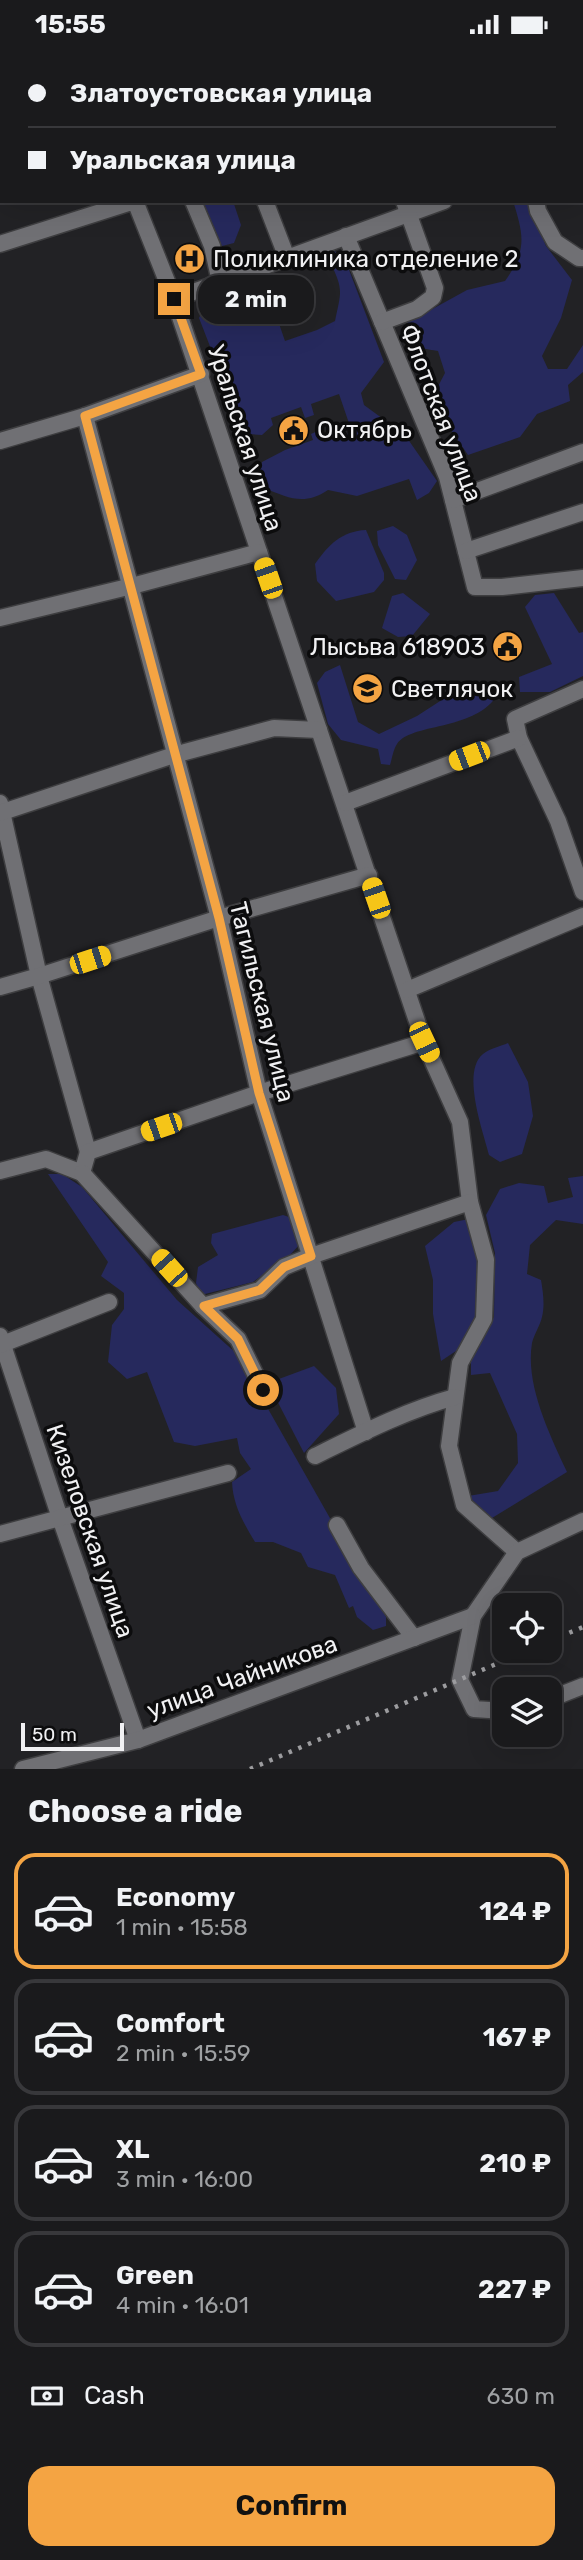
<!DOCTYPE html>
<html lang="en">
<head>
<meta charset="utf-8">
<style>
  body { margin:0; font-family:Rubik,sans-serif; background:#232325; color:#f1f3f6; height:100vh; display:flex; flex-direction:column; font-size:26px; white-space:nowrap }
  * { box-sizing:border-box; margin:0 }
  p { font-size:23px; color:#9fa1a3 }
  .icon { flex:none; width:38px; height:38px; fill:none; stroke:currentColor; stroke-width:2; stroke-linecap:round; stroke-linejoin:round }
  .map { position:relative; height:1720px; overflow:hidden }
  .sheet { display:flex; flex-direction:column; background:#1a1a1c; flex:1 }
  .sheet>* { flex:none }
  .hud { position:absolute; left:0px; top:0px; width:584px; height:154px; box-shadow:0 7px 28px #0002,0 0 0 2px #38383b; display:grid; align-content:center; height:154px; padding:0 28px; background:#1a1a1c }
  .fabs { position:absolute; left:492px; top:1544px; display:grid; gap:14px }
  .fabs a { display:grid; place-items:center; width:70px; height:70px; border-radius:14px; background:#1a1a1c; box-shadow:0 7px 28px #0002,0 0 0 2px #38383b; font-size:35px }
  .scale { position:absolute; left:21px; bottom:18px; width:103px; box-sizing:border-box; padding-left:7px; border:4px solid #f1f1f3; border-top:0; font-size:19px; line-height:24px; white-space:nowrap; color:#f1f1f3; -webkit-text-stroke:5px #0c0c0d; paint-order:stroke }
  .end { position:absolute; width:32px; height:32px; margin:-16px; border:9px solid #f4a443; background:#111; box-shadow:0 0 0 4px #111 }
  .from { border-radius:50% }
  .bubble { position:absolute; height:49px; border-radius:21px; background:#1a1a1c; box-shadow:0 7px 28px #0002,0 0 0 2px #38383b; font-size:23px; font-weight:700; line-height:49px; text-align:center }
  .car { position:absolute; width:21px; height:42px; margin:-21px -10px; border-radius:9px; box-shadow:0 0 5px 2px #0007; background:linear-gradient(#f5c518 24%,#345 0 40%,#f5c518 0 76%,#345 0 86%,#f5c518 0) }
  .hud b { display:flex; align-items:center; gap:24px; height:66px; font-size:26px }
  .hud b+b { border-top:2px solid #38383b }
  .hud i { width:18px; height:18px; background:#f1f3f6 }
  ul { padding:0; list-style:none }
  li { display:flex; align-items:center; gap:21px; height:116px; margin:0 14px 10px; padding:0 14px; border:4px solid #38383b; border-radius:21px }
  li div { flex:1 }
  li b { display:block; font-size:26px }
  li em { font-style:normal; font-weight:700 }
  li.current { border-color:#f4a443 }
  li>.icon { width:63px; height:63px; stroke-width:1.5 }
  h2 { padding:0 28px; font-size:32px; line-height:84px }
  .pay { display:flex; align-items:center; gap:18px; height:77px; padding:0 28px; font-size:26px }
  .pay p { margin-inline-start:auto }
  .cta { display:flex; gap:14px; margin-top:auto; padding:14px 28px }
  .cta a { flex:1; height:80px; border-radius:21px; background:#f4a443; color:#111; font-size:28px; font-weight:700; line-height:80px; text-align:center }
  .status { display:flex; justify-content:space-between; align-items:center; height:49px; padding:0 35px; background:#1a1a1c; direction:ltr }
  .status svg { height:19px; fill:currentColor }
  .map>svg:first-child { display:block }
  .green { fill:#26295d }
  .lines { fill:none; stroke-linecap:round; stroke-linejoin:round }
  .minor-casing { stroke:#3e3e40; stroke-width:19 }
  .minor { stroke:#707074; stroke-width:16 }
  .rail { stroke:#9c9c9f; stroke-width:4.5; stroke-dasharray:3.5 7; stroke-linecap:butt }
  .route { stroke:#f4a443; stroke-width:9 }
  .labels { text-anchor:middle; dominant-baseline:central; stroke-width:7; stroke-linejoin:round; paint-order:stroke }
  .poi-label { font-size:24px; fill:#f1f1f3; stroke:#0c0c0d; text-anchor:start }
  .street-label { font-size:24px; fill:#f1f1f3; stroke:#0c0c0d }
</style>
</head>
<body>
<div class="status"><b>15:55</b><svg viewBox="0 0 49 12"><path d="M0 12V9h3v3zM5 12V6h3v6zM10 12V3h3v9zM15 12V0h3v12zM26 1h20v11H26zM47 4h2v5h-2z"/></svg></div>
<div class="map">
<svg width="583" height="1720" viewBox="0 0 583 1720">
  <rect width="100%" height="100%" fill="#222225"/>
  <g class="green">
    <path d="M203 152H233L241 176 234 194 222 197Z"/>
    <path d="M513 152H527L546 197 572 231 561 269 542 307 548 320H567L583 296V323L568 336 570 352 537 365 520 388 468 406 440 365 434 345 445 324 438 302C414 298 409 299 407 274L467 241 505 232C527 201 524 187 513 152Z"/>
    <path d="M333 202 343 205 384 313 361 344 364 356 405 386 437 432 429 444 417 451 409 430 357 447 328 441C304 457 289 449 264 439L259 425 262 413 285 401 313 391 311 385 320 381 324 393 352 383 339 345 311 355 314 366 305 369 301 358 271 369 273 376 262 386 249 385 239 372 199 269 208 252 252 233 266 237 285 292 317 281 335 272C341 243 344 241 330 213Z"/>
    <path d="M393 477 407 486 417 511 406 531 395 530 378 496 377 482Z"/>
    <path d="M366 481 384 524V531L374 543 336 552 317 532 315 515C328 496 342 482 366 481Z"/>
    <path d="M403 544 430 565 412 587 398 588 382 579 392 547Z"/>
    <path d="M554 544 579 584 583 583V627L550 643H520L519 628 552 615 525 558 535 546Z"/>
    <path d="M340 616 358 673 379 685 417 667 451 645 485 637 496 648C472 682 411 674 397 695 393 701 392 710 390 716L381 715 378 700 341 691 328 675 317 634 325 623Z"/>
    <path d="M508 994 528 1033 533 1067 522 1105 500 1113 489 1106C483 1082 461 1023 483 1005 489 1000 501 997 508 994Z"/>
    <path d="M48 1125H62L82 1138 177 1251 237 1305 386 1568V1577L373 1581 357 1568 353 1557 349 1559 335 1526 308 1518 301 1504 273 1493H255C243 1473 233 1456 232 1433L251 1420 240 1404 237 1389 195 1397 174 1393 147 1323 127 1330 108 1313 112 1276 124 1260V1244L101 1227 108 1213Z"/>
    <path d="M583 1127V1175L556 1171 530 1196 527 1225 541 1231C543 1243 545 1256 542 1268 540 1277 534 1285 532 1294 525 1336 550 1386 567 1423L492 1469 468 1447 498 1442 518 1414 517 1385 490 1324 471 1326V1309L494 1268 495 1204 486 1166 500 1140 519 1134 544 1137 548 1154 573 1148 568 1129Z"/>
    <path d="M283 1166 292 1169 300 1195 290 1206 253 1233 201 1246 196 1234 198 1218 218 1206 211 1194 212 1185Z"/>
    <path d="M469 1170 480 1221 476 1268 459 1300 441 1312 433 1265V1231L425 1197 454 1173Z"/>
    <path d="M314 1317 336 1339 339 1365 304 1404 268 1334Z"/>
  </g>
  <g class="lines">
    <defs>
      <g id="minor">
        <path d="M87 0 88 2"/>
        <path d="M140 0V2"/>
        <path d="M213 0V2"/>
        <path d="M350 0 351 2"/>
        <path d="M427 0V2"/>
        <path d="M566 0 567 2"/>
        <path d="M496 2 502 0"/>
        <path d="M583 44V45"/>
        <path d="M193 152 212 197 220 233"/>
        <path d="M265 152 287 209"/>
        <path d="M536 152 538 162 555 193 579 209H583"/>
        <path d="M346 187 447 428 475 538H502L583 529"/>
        <path d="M0 195 135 152 174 250 424 993 460 1073 470 1153 486 1211 484 1270 460 1314 449 1397 464 1456 517 1503"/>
        <path d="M174 250 444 152"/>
        <path d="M382 273 417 260 433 248 435 239 404 152"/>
        <path d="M85 367 219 869 259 1044 366 1383"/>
        <path d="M0 392 85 367 201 325"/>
        <path d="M453 451 583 403"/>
        <path d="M466 502 583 463"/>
        <path d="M0 569 132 537 259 503"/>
        <path d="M583 640 515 670 519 689 558 772 583 843"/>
        <path d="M0 754 39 927 88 1103"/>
        <path d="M345 754 519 689"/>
        <path d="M0 764 174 706 274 679 319 681"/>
        <path d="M0 938 39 927 219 869 369 826"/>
        <path d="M407 941 583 867"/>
        <path d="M0 1122 46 1110 82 1124 88 1103 259 1044 424 993"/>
        <path d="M82 1124 203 1257 238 1290 263 1341"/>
        <path d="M203 1257 260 1241 284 1218 311 1207 470 1153"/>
        <path d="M0 1287 60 1469 138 1691"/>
        <path d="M0 1296 109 1253"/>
        <path d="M315 1407C360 1385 407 1361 455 1348"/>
        <path d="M337 1476 361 1519 414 1589"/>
        <path d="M0 1485 228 1424"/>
        <path d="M550 1650 583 1637"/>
        <path d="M504 1662 474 1660 460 1631 473 1567 517 1503 583 1472"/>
        <path d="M23 1720 138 1691 473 1567"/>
      </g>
    </defs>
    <use href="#minor" class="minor-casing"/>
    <use href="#minor" class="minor"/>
    <g class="rail">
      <path d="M550 1592 583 1578"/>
      <path d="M250 1720 529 1601"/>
    </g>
  </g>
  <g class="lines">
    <path class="route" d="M174 250 201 325 85 367 219 869 259 1044 311 1207 284 1218 260 1241 204 1257 238 1290 263 1341"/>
  </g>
  <defs>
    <symbol id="hospital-disc" viewBox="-11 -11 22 22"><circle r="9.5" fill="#f4a443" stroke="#0c0c0d"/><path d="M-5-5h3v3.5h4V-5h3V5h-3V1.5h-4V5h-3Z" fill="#111"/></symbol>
    <symbol id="civic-disc" viewBox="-11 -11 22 22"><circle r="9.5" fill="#f4a443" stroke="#0c0c0d"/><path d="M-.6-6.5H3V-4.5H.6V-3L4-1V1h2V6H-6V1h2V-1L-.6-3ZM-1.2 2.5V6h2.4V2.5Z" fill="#111"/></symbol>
    <symbol id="school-disc" viewBox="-11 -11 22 22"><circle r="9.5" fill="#f4a443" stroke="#0c0c0d"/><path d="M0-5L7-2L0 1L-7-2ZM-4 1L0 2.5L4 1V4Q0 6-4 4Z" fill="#111"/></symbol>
  </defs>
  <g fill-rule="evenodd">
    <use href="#hospital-disc" x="172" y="192" width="35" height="35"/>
    <use href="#civic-disc" x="276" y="364" width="35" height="35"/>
    <use href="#civic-disc" x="490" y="580" width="35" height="35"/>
    <use href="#school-disc" x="350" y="622" width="35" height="35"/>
  </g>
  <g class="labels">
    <g class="poi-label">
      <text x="213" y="210">Поликлиника отделение 2</text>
      <text x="317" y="381">Октябрь</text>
      <text x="485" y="598" text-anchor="end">Лысьва 618903</text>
      <text x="391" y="640">Светлячок</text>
    </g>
    <g class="street-label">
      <text transform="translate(441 364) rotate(69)">Флотская улица</text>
      <text transform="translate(245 389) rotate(72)">Уральская улица</text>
      <text transform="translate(262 953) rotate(76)">Тагильская улица</text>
      <text transform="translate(90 1482) rotate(71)">Кизеловская улица</text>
      <text transform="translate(242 1628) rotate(-20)">улица Чайникова</text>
    </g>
  </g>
</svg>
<div class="fabs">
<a><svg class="icon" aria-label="locate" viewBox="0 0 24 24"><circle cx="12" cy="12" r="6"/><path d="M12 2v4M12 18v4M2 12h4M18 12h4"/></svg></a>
<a><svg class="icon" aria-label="layers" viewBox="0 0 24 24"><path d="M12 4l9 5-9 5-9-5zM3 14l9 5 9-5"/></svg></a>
</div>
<div class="scale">50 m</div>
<i class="end from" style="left:263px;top:1341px"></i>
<i class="end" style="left:174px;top:250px"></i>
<div class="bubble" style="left:198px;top:226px;width:116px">2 min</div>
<i class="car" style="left:268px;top:529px;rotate:341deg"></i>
<i class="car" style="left:469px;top:707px;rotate:249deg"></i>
<i class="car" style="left:376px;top:849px;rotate:341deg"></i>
<i class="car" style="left:90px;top:911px;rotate:72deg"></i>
<i class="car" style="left:424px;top:993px;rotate:155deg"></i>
<i class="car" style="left:161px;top:1078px;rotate:251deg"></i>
<i class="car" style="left:169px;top:1219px;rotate:318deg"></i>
<div class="hud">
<b><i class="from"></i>Златоустовская улица</b>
<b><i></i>Уральская улица</b>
</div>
</div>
<section class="sheet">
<h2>Choose a ride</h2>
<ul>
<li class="current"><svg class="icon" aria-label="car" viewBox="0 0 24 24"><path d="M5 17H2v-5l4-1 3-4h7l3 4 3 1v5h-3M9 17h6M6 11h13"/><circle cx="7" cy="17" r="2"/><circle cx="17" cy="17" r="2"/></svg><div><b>Economy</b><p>1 min · 15:58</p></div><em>124 ₽</em></li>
<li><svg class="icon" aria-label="car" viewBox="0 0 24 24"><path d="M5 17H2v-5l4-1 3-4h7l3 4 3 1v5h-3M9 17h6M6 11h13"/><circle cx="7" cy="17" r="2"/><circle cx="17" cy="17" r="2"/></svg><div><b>Comfort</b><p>2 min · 15:59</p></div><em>167 ₽</em></li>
<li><svg class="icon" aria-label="car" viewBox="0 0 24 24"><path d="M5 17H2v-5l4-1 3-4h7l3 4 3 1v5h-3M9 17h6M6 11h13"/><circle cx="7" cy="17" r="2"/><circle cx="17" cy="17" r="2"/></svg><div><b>XL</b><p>3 min · 16:00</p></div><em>210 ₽</em></li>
<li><svg class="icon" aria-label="car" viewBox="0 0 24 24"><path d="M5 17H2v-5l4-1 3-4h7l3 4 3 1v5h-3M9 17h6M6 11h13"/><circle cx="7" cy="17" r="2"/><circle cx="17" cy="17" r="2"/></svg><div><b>Green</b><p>4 min · 16:01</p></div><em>227 ₽</em></li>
</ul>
<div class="pay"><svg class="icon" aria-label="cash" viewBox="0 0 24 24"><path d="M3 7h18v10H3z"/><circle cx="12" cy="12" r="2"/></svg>Cash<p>630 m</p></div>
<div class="cta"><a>Confirm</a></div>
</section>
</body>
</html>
